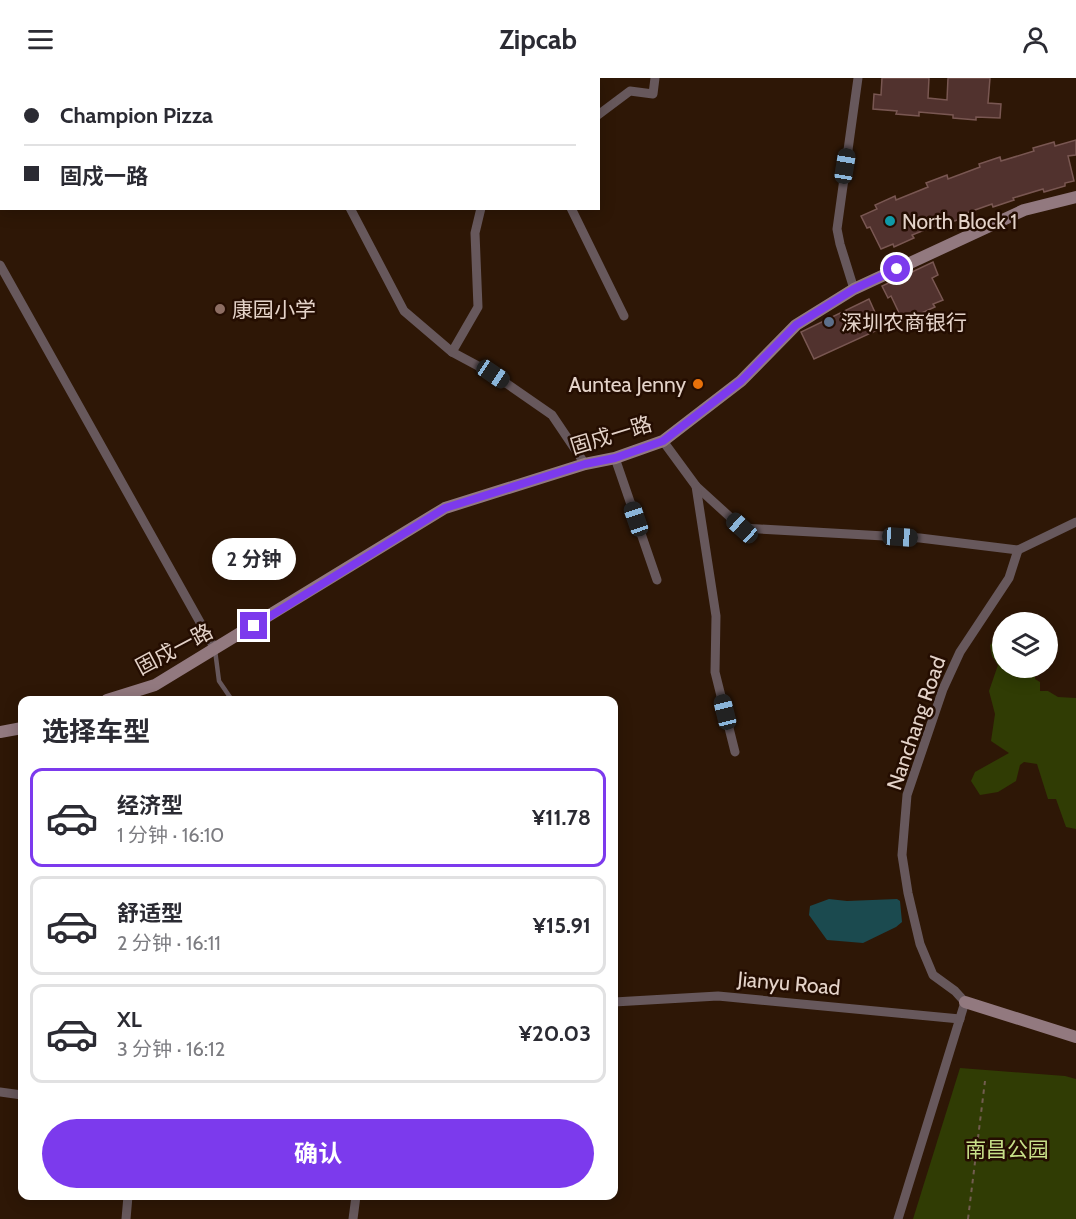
<!DOCTYPE html>
<html lang="zh">
<head>
<meta charset="utf-8">
<style>
  body { margin:0; font-family:Cabin,"Noto Sans SC",sans-serif; background:#f7f7f7; color:#2b2b33; height:100vh; display:flex; flex-direction:column; font-size:22px; white-space:nowrap }
  * { box-sizing:border-box; margin:0 }
  p { font-size:20px; color:#7c7c81 }
  .icon { flex:none; width:33px; height:33px; fill:none; stroke:currentColor; stroke-width:2; stroke-linecap:round; stroke-linejoin:round }
  .map { position:relative; flex:1; overflow:hidden }
  .sheet { position:absolute; left:18px; top:618px; width:600px; height:504px; display:flex; flex-direction:column; background:#fff; border-radius:12px; box-shadow:0 3px 15px #0003 }
  .sheet>* { flex:none }
  .guide { position:absolute; left:0px; top:0px; width:600px; height:132px; box-shadow:0 3px 15px #0003; display:grid; align-content:center; height:132px; padding:0 24px; background:#fff }
  .buttons { position:absolute; left:992px; top:534px; display:grid; gap:12px }
  .buttons a { display:grid; place-items:center; width:66px; height:66px; border-radius:50%; background:#fff; box-shadow:0 3px 15px #0003; font-size:30px }
  .end { position:absolute; width:27px; height:27px; margin:-14px; border:8px solid #7c3aed; background:#fff; box-shadow:0 0 0 3px #fff }
  .from { border-radius:50% }
  .bubble { position:absolute; height:42px; border-radius:21px; background:#fff; box-shadow:0 3px 15px #0003; font-size:20px; font-weight:700; line-height:42px; text-align:center }
  .car { position:absolute; width:18px; height:36px; margin:-18px -9px; border-radius:8px; box-shadow:0 0 4px 2px #0007; background:linear-gradient(#222 24%,#8ab4d8 0 40%,#222 0 76%,#8ab4d8 0 86%,#222 0) }
  .guide b { display:flex; align-items:center; gap:21px; height:57px; font-size:22px }
  .guide b+b { border-top:2px solid #e1e1e2 }
  .guide i { width:15px; height:15px; background:#2b2b33 }
  ul { padding:0; list-style:none }
  li { display:flex; align-items:center; gap:18px; height:99px; margin:0 12px 9px; padding:0 12px; border:3px solid #e1e1e2; border-radius:12px }
  li div { flex:1 }
  li b { display:block; font-size:22px }
  li em { font-style:normal; font-weight:700 }
  li.selected { border-color:#7c3aed }
  li>.icon { width:54px; height:54px; stroke-width:1.5 }
  h2 { padding:0 24px; font-size:27px; line-height:72px }
  .action { display:flex; gap:12px; margin-top:auto; padding:12px 24px }
  .action a { flex:1; height:69px; border-radius:36px; background:#7c3aed; color:#fff; font-size:24px; font-weight:700; line-height:69px; text-align:center }
  header { display:flex; justify-content:space-between; align-items:center; height:78px; padding:0 24px; background:#fff; font-size:27px; font-weight:700 }
  .map>svg:first-child { display:block }
  .green { fill:#303c04 }
  .water { fill:#1b4a4f }
  .building { fill:#51322e; stroke:#795752; stroke-width:1.5 }
  .lines { fill:none; stroke-linecap:round; stroke-linejoin:round }
  .path { stroke:#725d4f; stroke-width:2; stroke-dasharray:4.5 4.5; stroke-linecap:butt }
  .lane { stroke:#67585c; stroke-width:4.5 }
  .street { stroke:#67585c; stroke-width:9 }
  .secondary { stroke:#92797f; stroke-width:12 }
  .route { stroke:#7c3aed; stroke-width:8 }
  .culture-dot { fill:#0f9aa8; stroke:#240d01; stroke-width:2 }
  .education-dot { fill:#8d6e63; stroke:#240d01; stroke-width:2 }
  .service-dot { fill:#5c6f8a; stroke:#240d01; stroke-width:2 }
  .food-dot { fill:#e8710a; stroke:#240d01; stroke-width:2 }
  .labels { text-anchor:middle; dominant-baseline:central; stroke-width:5; stroke-linejoin:round; paint-order:stroke }
  .poi-label { font-size:21px; fill:#e4d3c9; stroke:#240d01; text-anchor:start }
  .street-label { font-size:21px; fill:#e4d3c9; stroke:#240d01 }
  .park-label { font-size:21px; fill:#c7df88; stroke:#240d01 }
</style>
</head>
<body>
<header><svg class="icon" aria-label="menu" viewBox="0 0 24 24"><path d="M4 6h16M4 12h16M4 18h16"/></svg>Zipcab<svg class="icon" aria-label="person" viewBox="0 0 24 24"><circle cx="12" cy="8" r="4"/><path d="M4 21q1-7 8-7t8 7"/></svg></header>
<div class="map">
<svg width="1076" height="1141" viewBox="0 0 1076 1141">
  <rect width="100%" height="100%" fill="#2e1706"/>
  <g class="green">
    <path d="M1002 559V590H1035V601L1040 604V613H1048L1058 619 1076 620V751L1066 749 1056 721H1048L1037 686 1024 684 1020 687 1016 703 998 714 980 717 971 703 975 694 1009 675 991 663 995 636 989 613 998 587 992 578 990 567 997 560Z"/>
    <path d="M960 990 1065 998 1076 1001V1141H913Z"/>
  </g>
  <path class="water" d="M829 821 847 823 897 821 900 823 902 844 896 849 863 865 827 862 809 837 810 828Z"/>
  <g class="building">
    <path d="M882 0H929L928 20 947 22 948 0H990L988 25 1001 26 1000 40 976 39V42L953 40V37L919 34V38L896 36 897 33 873 31 874 16 881 17Z"/>
    <path d="M1076 62V77L1068 78 1074 103 1065 105V108L1044 114 1043 111 1013 120 1014 122 993 129 992 126 975 132 962 137 963 140 943 147 942 145 912 157 914 160 894 169 893 166 881 171 870 149 867 150 861 138 877 131 875 127 895 118 896 122 928 109 926 105 947 97 948 101 980 89 979 86 1000 79 1001 83 1034 73 1033 70 1054 64 1055 68Z"/>
    <path d="M933 184 938 197 932 200 943 222 933 226 935 229 915 238 913 236 902 241 891 218 888 220 882 208Z"/>
    <path d="M869 221 882 250 814 281 801 254Z"/>
  </g>
  <g class="lines">
    <path class="path" d="M968 1141 985 1003"/>
    <path class="lane" d="M215 572 219 603 232 622"/>
    <g class="street">
      <path d="M228 0 229 2"/>
      <path d="M598 37 630 13 653 16 655 0"/>
      <path d="M350 130 404 233 452 274 493 296 552 337 585 386"/>
      <path d="M571 130 624 238"/>
      <path d="M0 187 215 571"/>
      <path d="M854 211 840 166 837 151 858 0"/>
      <path d="M452 274 478 229 475 155 481 130"/>
      <path d="M663 363 696 408 742 450 920 460 1018 472 1076 444"/>
      <path d="M615 380 657 502"/>
      <path d="M696 408 716 538 715 594 735 674"/>
      <path d="M614 924 718 918 960 941"/>
      <path d="M0 1014 22 1017"/>
      <path d="M126 1141 128 1118"/>
      <path d="M353 1141 356 1118"/>
      <path d="M898 1141 965 924 955 913 933 897 920 866 908 815 902 777 907 717 943 611 960 574 1009 500 1018 472"/>
    </g>
    <g class="secondary">
      <path d="M107 622 155 607 445 430 585 386 615 380 663 363 741 303 796 247 854 211 1024 132 1076 119"/>
      <path d="M0 654 22 650"/>
      <path d="M965 924 1076 959"/>
    </g>
  </g>
  <g class="lines">
    <path class="route" d="M254 548 445 430 585 386 615 380 663 363 741 303 796 247 854 211 897 191"/>
  </g>
  <circle class="culture-dot" cx="890" cy="143" r="6"/>
  <circle class="education-dot" cx="220" cy="231" r="6"/>
  <circle class="service-dot" cx="829" cy="244" r="6"/>
  <circle class="food-dot" cx="698" cy="306" r="6"/>
  <g class="labels">
    <g class="poi-label">
      <text x="902" y="143">North Block 1</text>
      <text x="232" y="231">康园小学</text>
      <text x="841" y="244">深圳农商银行</text>
      <text x="686" y="306" text-anchor="end">Auntea Jenny</text>
    </g>
    <g class="street-label">
      <text transform="translate(611 357) rotate(-17)">固戍一路</text>
      <text transform="translate(174 571) rotate(-28)">固戍一路</text>
      <text transform="translate(916 645) rotate(-71)">Nanchang Road</text>
      <text transform="translate(789 905) rotate(5)">Jianyu Road</text>
    </g>
    <g class="park-label">
      <text x="1007" y="1071">南昌公园</text>
    </g>
  </g>
</svg>
<div class="buttons">
<a><svg class="icon" aria-label="layers" viewBox="0 0 24 24"><path d="M12 4l9 5-9 5-9-5zM3 14l9 5 9-5"/></svg></a>
</div>
<i class="end from" style="left:897px;top:191px"></i>
<i class="end" style="left:254px;top:548px"></i>
<div class="bubble" style="left:212px;top:460px;width:84px">2 分钟</div>
<i class="car" style="left:845px;top:88px;rotate:9deg"></i>
<i class="car" style="left:493px;top:296px;rotate:124deg"></i>
<i class="car" style="left:636px;top:441px;rotate:341deg"></i>
<i class="car" style="left:742px;top:450px;rotate:312deg"></i>
<i class="car" style="left:900px;top:459px;rotate:94deg"></i>
<i class="car" style="left:725px;top:634px;rotate:346deg"></i>
<div class="guide">
<b><i class="from"></i>Champion Pizza</b>
<b><i></i>固戍一路</b>
</div>
<section class="sheet">
<h2>选择车型</h2>
<ul>
<li class="selected"><svg class="icon" aria-label="car" viewBox="0 0 24 24"><path d="M5 17H2v-5l4-1 3-4h7l3 4 3 1v5h-3M9 17h6M6 11h13"/><circle cx="7" cy="17" r="2"/><circle cx="17" cy="17" r="2"/></svg><div><b>经济型</b><p>1 分钟 · 16:10</p></div><em>¥11.78</em></li>
<li><svg class="icon" aria-label="car" viewBox="0 0 24 24"><path d="M5 17H2v-5l4-1 3-4h7l3 4 3 1v5h-3M9 17h6M6 11h13"/><circle cx="7" cy="17" r="2"/><circle cx="17" cy="17" r="2"/></svg><div><b>舒适型</b><p>2 分钟 · 16:11</p></div><em>¥15.91</em></li>
<li><svg class="icon" aria-label="car" viewBox="0 0 24 24"><path d="M5 17H2v-5l4-1 3-4h7l3 4 3 1v5h-3M9 17h6M6 11h13"/><circle cx="7" cy="17" r="2"/><circle cx="17" cy="17" r="2"/></svg><div><b>XL</b><p>3 分钟 · 16:12</p></div><em>¥20.03</em></li>
</ul>
<div class="action"><a>确认</a></div>
</section>
</div>
</body>
</html>
